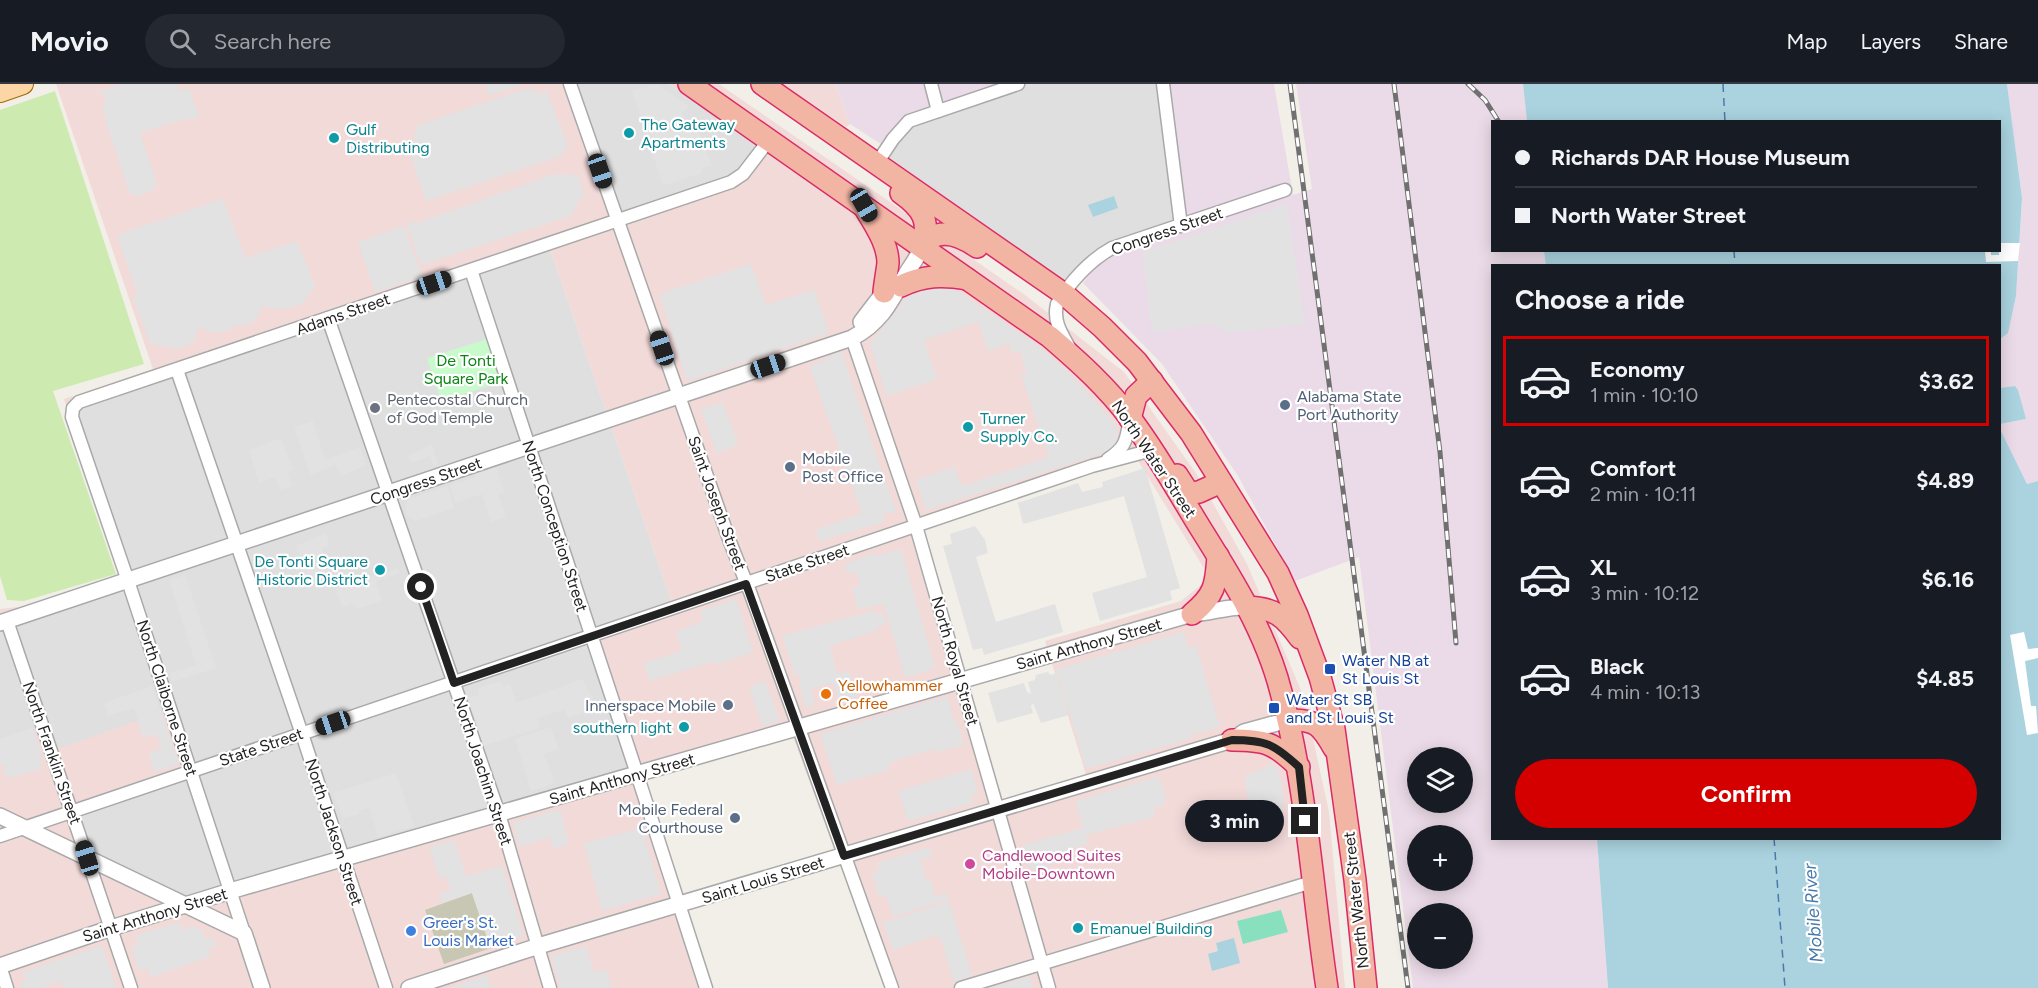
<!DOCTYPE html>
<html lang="en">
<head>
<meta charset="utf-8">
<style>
  body { margin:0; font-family:Figtree,sans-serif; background:#242831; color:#f1f3f6; height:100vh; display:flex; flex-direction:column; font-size:22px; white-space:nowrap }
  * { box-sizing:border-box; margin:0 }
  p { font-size:20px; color:#9ea1a6 }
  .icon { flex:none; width:33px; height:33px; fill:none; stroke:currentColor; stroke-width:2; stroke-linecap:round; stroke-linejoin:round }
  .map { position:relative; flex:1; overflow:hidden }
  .drawer { position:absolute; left:1491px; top:180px; width:510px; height:576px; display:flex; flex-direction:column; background:#171b24; border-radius:0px; box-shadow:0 3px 15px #0003 }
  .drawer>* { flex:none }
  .top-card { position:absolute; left:1491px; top:36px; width:510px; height:132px; border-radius:0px; box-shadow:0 3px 15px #0003; display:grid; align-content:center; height:132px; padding:0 24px; background:#171b24 }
  .buttons { position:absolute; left:1407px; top:663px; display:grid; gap:12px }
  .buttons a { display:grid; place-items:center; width:66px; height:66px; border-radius:50%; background:#171b24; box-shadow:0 3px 15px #0003; font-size:30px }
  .end { position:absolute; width:27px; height:27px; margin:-14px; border:8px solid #222; background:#fff; box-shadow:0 0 0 3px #fff }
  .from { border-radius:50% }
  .bubble { position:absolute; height:42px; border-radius:21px; background:#171b24; box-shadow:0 3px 15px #0003; font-size:20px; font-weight:700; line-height:42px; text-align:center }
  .car { position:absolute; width:18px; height:36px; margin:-18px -9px; border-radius:8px; box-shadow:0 0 4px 2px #0007; background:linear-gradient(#222 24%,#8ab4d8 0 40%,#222 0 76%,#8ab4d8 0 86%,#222 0) }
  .top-card b { display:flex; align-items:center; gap:21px; height:57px; font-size:22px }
  .top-card b+b { border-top:2px solid #363941 }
  .top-card i { width:15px; height:15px; background:#f1f3f6 }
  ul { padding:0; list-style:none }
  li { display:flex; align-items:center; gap:18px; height:90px; margin:0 12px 9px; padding:0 12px; border:3px solid transparent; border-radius:0px }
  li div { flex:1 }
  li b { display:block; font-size:22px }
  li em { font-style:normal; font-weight:700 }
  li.on { border-color:#d40000 }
  li>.icon { width:54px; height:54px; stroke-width:1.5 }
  h2 { padding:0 24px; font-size:27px; line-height:72px }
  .cta { display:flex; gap:12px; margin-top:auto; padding:12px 24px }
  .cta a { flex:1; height:69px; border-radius:36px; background:#d40000; color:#fff; font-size:24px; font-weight:700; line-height:69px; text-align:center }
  header { display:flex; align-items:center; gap:36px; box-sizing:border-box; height:84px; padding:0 30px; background:#171b24; border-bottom:2px solid #363941 }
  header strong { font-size:28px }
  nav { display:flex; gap:33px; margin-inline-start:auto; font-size:21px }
  .search { width:420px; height:54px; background:#242831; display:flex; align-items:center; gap:15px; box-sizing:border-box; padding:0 21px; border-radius:33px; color:#9ea1a6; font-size:22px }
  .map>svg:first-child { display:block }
  .residential { fill:#e0dfdf }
  .commercial { fill:#f2dad9; fill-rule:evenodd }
  .industrial { fill:#ebdbe8; fill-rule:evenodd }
  .construction { fill:#c7c7b4 }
  .grass { fill:#cdebb0 }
  .park { fill:#c8facc }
  .pitch { fill:#88e0be }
  .parking { fill:#e2e2e2 }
  .water { fill:#aad3df }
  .pier { fill:#fff }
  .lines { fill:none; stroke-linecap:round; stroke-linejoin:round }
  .ferry { stroke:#4a7aab; stroke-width:1.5; stroke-dasharray:8 6; stroke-linecap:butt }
  .minor-casing { stroke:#a9a9a9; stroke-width:15 }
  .tertiary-casing { stroke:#a9a9a9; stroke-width:18 }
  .primary-casing { stroke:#a06b00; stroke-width:22 }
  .trunk-casing { stroke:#dc2a67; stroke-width:24 }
  .minor { stroke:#fff; stroke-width:12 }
  .tertiary { stroke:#fff; stroke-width:15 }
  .primary { stroke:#fcd6a4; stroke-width:20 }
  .trunk { stroke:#f2b4a3; stroke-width:21 }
  .rail-casing { stroke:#707070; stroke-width:5 }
  .rail { stroke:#fff; stroke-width:3; stroke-dasharray:9; stroke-linecap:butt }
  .route { stroke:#222; stroke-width:8 }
  .culture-dot { fill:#0f9aa8; stroke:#fff; stroke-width:2 }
  .service-dot { fill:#5c6f8a; stroke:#fff; stroke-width:2 }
  .worship-dot { fill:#6b7280; stroke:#fff; stroke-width:2 }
  .transit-dot { fill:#1a4fb4; stroke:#fff; stroke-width:2 }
  .food-dot { fill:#e8710a; stroke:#fff; stroke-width:2 }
  .hotel-dot { fill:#d1479c; stroke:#fff; stroke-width:2 }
  .shop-dot { fill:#3f7fe0; stroke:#fff; stroke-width:2 }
  .labels { text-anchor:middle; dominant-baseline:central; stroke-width:4.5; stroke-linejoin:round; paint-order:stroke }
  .culture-label { font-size:16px; fill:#0d838f; stroke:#fff; text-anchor:start }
  .street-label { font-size:16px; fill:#222; stroke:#fff }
  .park-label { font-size:16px; fill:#0c8416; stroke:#fff }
  .service-label { font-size:16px; fill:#4e5e75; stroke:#fff; text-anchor:start }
  .worship-label { font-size:16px; fill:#5b616d; stroke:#fff; text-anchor:start }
  .transit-label { font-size:16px; fill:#164399; stroke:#fff; text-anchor:start }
  .food-label { font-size:16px; fill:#c56008; stroke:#fff; text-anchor:start }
  .hotel-label { font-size:16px; fill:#b23c85; stroke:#fff; text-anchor:start }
  .shop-label { font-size:16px; fill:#366cbe; stroke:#fff; text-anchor:start }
  .water-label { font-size:18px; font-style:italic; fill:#4a7aab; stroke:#fff }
</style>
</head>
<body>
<header>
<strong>Movio</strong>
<div class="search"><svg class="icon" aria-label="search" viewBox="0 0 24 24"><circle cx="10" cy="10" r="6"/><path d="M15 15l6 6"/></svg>Search here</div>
<nav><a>Map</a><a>Layers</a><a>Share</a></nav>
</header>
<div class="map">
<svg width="2038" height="904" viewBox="0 0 2038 904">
  <rect width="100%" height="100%" fill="#f2efe9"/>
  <g class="residential">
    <path d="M574 0H669L743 51 767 71 746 91 550 165 672 519 640 684 185 815 91 770 56 665 51 642 0 660V539L131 491 77 326 620 130Z"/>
    <path d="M1033 0H1158L1175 138 1100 165 1064 196 887 72 910 41Z"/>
  </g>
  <g class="commercial">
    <path d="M56 0H574L621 130 77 326 131 491 0 539V525L27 522 122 493 64 315 153 285Z"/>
    <path d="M669 0H719L1025 211 1124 288 1196 389 1247 480 1304 613 1329 728 1345 904H885L792 650 642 694 709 904H0V660L50 642 56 665 166 627 189 694 78 730 91 770 185 815 640 684 594 545 672 519 550 165 734 100 767 71 743 51ZM1137 375 1205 486 1201 501 1181 517 1045 557 1087 694 1003 718 923 444Z"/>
    <path d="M783 0H835L850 40 846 43Z"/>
  </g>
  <g class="industrial">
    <path d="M835 0H1033L910 41 890 66 850 40Z"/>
    <path d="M1158 0H1274L1293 111 1312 105 1296 0H1523L1527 37 1492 38V166L1544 167 1546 181 1492 182V754L1597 755 1608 904H1413L1359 473 1295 497 1238 392 1162 280 1083 199 1099 176 1177 150ZM1418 674H1462V718H1418ZM1418 752H1462V796H1418ZM1418 830H1462V874H1418Z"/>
    <path d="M2007 0H2038V397L2027 400 2000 345V340L2026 335 2015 302 2000 304V255L2008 248 2016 212 2022 114Z"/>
  </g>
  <path class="construction" d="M472 809 491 864 444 880 425 826Z"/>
  <path class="grass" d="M55 7 144 280 53 307 116 490 24 517 7 516 0 492V26Z"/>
  <path class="park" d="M490 254 504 297 441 317 427 274Z"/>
  <path class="pitch" d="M1281 826 1288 848 1243 860 1237 837Z"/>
  <g class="parking">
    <path d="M120 0H177L180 7 189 4 199 33 189 36 187 34 140 49 157 101 151 107 139 112 130 110 107 41 103 24 106 15 100 7Z"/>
    <path d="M485 0H521L489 12Z"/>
    <path d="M658 0 689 22 682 30 686 40 695 37 712 81 701 85 702 89 663 102 632 6Z"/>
    <path d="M529 4 540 10 546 6 568 62 561 72 426 117 408 62 415 55V48L418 41Z"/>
    <path d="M555 90 578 91 584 110 570 132 421 181 406 138 417 139Z"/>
    <path d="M223 115 245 174 297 157 315 202 303 219 288 224 274 225 263 222 255 237 245 241H236L232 245 214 249 199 243 193 259 175 265 150 259 133 213 138 211 117 151Z"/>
    <path d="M1287 120 1305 240 1229 249 1213 240 1152 249 1142 168Z"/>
    <path d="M404 142 422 193 375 208 358 158Z"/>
    <path d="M751 180 766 221 814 206 829 249 687 297 659 210Z"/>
    <path d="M926 202H947L956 206 1037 261 1064 284 1114 338 1118 347 1117 359 1113 366 926 426 916 396 955 383 962 402 1049 373 1021 291 1027 288 1020 267 1012 269 1009 260 988 267 978 238 924 256 937 295 887 312 870 260 907 213Z"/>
    <path d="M841 267 896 428 882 430 884 438 820 457 816 446 862 429 810 283Z"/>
    <path d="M723 318 738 361 717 369 701 325Z"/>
    <path d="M313 337 325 376 360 363 366 381 341 392 336 381 310 391 294 343Z"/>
    <path d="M281 354 293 386 288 388 292 402 280 406 275 393 259 399 249 366Z"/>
    <path d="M432 360 438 382H433L430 372 411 379 408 372Z"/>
    <path d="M496 383 504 408 498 410 506 433 491 438 482 410 455 419 450 401 476 393 475 390Z"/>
    <path d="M1145 384 1180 504 1170 507 1172 516 1100 537 1092 509 1147 493 1124 412 1023 440 1018 419 1078 399 1082 408 1103 403 1102 398Z"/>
    <path d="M448 402 454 424 416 437 408 433 405 423 409 415Z"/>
    <path d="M975 442 985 456 988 469 976 473 996 538 1055 520 1063 548 984 571 982 564 973 566 943 462 952 460 950 450Z"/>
    <path d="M326 449 329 461 322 465 332 493 308 501 296 462Z"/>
    <path d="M901 465 935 584 905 594 884 520 858 525 852 504 860 502 856 488 847 489 845 480 873 470 878 472Z"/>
    <path d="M398 484 400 489 376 497 382 517 357 525 354 519 342 523 335 504Z"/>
    <path d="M185 491 216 584 172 598 170 589 196 581 169 496Z"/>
    <path d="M736 515 753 568 716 581 714 577 650 597 644 579 682 567 676 548 703 537 700 527Z"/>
    <path d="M875 526 876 531 883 529 886 540 877 543 878 546 830 562 837 590 848 587 857 614 840 619 833 599 811 605 815 621 806 624 799 601 801 599 799 590 795 592 782 552Z"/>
    <path d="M1184 548 1188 563 1196 562 1220 643 1191 651 1192 654 1086 685 1057 585Z"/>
    <path d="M1047 588 1051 591 1057 589 1069 631 1041 639 1033 619 1031 622 1033 629 997 639 988 609 1024 599 1027 608 1031 610 1028 598 1035 596 1036 591Z"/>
    <path d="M582 595 598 624 568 634 565 625 548 631 538 634 540 644 483 662 469 614 479 611 478 604 501 597 503 602 510 600 516 618H519Z"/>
    <path d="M765 597 780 637 763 642 749 603Z"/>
    <path d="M152 602 179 680 154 688 149 669 162 664 156 650 143 654 134 624 108 632 104 619Z"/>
    <path d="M947 612 954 638 957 637 964 661 937 668 933 665 888 679 890 685 837 701 820 650Z"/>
    <path d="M551 643 559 665 544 670 555 699 531 707 515 655Z"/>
    <path d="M32 644 40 666 41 685 10 694 3 689 5 682 0 680V655Z"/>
    <path d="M1273 680 1278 686 1281 697 1284 726 1277 729 1278 737 1260 742 1258 736 1250 737 1245 692Z"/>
    <path d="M971 685 978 710 971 712 973 719 912 736 907 735 898 707Z"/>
    <path d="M396 689 414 742 378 753 369 724 359 727V730L343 734 333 709Z"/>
    <path d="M1159 692 1166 716 1161 722 1153 724 1155 733 1086 751 1088 760 1073 765 1075 773 1032 786 1027 778 1024 761 1083 744 1076 717Z"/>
    <path d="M560 725 569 760 553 765 550 753 519 763 513 739Z"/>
    <path d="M642 744 661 810 602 827 584 759Z"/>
    <path d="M454 756 466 792 502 782 524 852 490 863 472 809 442 819 439 810 451 806 446 793 440 795 429 763Z"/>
    <path d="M929 763 932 772 920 776 926 796 930 795 935 813 947 809 949 816 893 833 886 811 879 813 872 789 879 786 877 779Z"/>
    <path d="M949 818 972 891 954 898 941 856H939L937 851 893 866 883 839Z"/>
    <path d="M176 839H182L180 847 192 842 203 847 205 856 213 853 216 862 208 864 211 872 151 893 148 885 139 887 132 863 138 861 135 852Z"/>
    <path d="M102 861 116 904H64L60 897 41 904H22L20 899 26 896 23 888Z"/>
    <path d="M586 862 594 889 606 885 612 904H560L551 872Z"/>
    <path d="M487 891 491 904H449Z"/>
    <path d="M1030 892 1033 904H992Z"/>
  </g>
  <g class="water">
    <path d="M1523 0H2007L2022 114 2016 212 2008 249 2000 255V182H1546L1544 167 2000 166V38L1527 37Z"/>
    <path d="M1114 112 1118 124 1093 133 1088 121Z"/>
    <path d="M2015 302 2018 306 2026 335 2000 340V304Z"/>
    <path d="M2000 345 2027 400 2038 397V904H1608L1597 755 2000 754Z"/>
    <path d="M1234 854 1240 879 1212 887 1208 870 1218 867 1216 859Z"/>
  </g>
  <g class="pier">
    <path d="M2000 159H2020L2018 177 1986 178 1985 167H1991V171H1999Z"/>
    <path d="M2024 548 2028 565 2038 564V574L2025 577 2031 622H2036L2038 649 2027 651 2010 551Z"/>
  </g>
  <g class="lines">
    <g class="ferry">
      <path d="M1723 0 1725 38"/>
      <path d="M1734 166 1735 182"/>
      <path d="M1774 754 1785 904"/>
    </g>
    <defs>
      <g id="minor">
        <path d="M570 0 730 458 750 508 892 904"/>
        <path d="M931 0 938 27"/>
        <path d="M1163 0 1181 142"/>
        <path d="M877 79 893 55 909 37 1018 0"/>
        <path d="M471 186 637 690 706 904"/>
        <path d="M328 234 499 730 550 904"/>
        <path d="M852 254 916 442 1049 904"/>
        <path d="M1069 263C1061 249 1053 237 1057 220 1069 199 1090 176 1112 164L1285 106"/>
        <path d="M177 286 302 650 386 904"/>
        <path d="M1108 375C1127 363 1126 355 1130 335"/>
        <path d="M7 537 131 904"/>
        <path d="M0 752 1092 382 1152 366"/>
        <path d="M244 849 128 497 72 333 73 324 79 318 731 98 743 90 769 56"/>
        <path d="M0 882 7 904"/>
        <path d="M961 904 1312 798"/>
      </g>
      <g id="tertiary">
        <path d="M861 238 890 200"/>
        <path d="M0 539 852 254C879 240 890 220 904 194 910 182 918 175 922 161"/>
        <path d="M0 732 244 849 262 904"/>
        <path d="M0 882 111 844 237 805 1192 530C1211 529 1228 522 1247 523"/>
        <path d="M409 904 545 860 1232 656 1244 648 1288 636"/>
      </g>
      <path id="primary" d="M0 8 23 0"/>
      <g id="trunk">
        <path d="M689 0 1050 253C1079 278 1107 303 1130 334 1157 369 1178 408 1201 445 1233 496 1266 549 1281 608 1307 704 1312 805 1327 904"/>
        <path d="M762 0 1064 210 1102 243 1137 278 1191 349 1278 489 1297 531 1320 593 1334 645 1355 796 1366 904"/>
        <path d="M901 109C922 124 931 137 922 161"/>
        <path d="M865 124C874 140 888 159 888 179 887 188 885 198 884 208"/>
        <path d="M922 161C938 142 960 151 977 163"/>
        <path d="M901 202C924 191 943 191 967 195"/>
        <path d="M1130 335 1136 312 1152 297"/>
        <path d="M1177 391 1186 405 1192 409 1199 408 1221 398"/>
        <path d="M1247 523C1275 524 1284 532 1300 554"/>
        <path d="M1192 530C1215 511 1216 501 1218 472"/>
        <path d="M1288 636C1316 635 1321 641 1334 664"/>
        <path d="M1232 656C1266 656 1274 659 1299 683"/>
      </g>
    </defs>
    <use href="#minor" class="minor-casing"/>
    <use href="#tertiary" class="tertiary-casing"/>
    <use href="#primary" class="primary-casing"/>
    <use href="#trunk" class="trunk-casing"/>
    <use href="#minor" class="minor"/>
    <use href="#tertiary" class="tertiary"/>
    <use href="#primary" class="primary"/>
    <use href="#trunk" class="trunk"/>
    <defs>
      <g id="rail">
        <path d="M1290 0 1408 904"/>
        <path d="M1394 0 1440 368 1456 559"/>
        <path d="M1468 0 1485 16 1499 38"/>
      </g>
    </defs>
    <use href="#rail" class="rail-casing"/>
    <use href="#rail" class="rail"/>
  </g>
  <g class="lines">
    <path class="route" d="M421 503 454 599 746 500 844 772 1232 656C1266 656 1274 660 1299 683L1305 737"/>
  </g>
  <g class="culture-dot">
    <circle cx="629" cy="49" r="6"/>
    <circle cx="334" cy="54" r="6"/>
    <circle cx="968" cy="343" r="6"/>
    <circle cx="380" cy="486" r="6"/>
    <circle cx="684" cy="643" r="6"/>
    <circle cx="1078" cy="844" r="6"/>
  </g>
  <g class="service-dot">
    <circle cx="1285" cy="321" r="6"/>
    <circle cx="790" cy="383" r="6"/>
    <circle cx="728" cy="621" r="6"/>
    <circle cx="735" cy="734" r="6"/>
  </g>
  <circle class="worship-dot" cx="375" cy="324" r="6"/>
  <g class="transit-dot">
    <rect x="1324" y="579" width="12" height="12" rx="3"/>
    <rect x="1268" y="618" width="12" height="12" rx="3"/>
  </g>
  <circle class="food-dot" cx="826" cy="610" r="6"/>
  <circle class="hotel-dot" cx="970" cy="780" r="6"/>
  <circle class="shop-dot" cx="411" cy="847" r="6"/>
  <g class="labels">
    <g class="culture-label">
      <text x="641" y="40">The Gateway<tspan x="641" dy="18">Apartments</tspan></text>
      <text x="346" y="45">Gulf<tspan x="346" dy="18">Distributing</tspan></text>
      <text x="980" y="334">Turner<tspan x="980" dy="18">Supply Co.</tspan></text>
      <text x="368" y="477" text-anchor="end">De Tonti Square<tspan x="368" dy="18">Historic District</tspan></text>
      <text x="672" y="643" text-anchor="end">southern light</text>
      <text x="1090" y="844">Emanuel Building</text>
    </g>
    <g class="street-label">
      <text transform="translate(1167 147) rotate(-19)">Congress Street</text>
      <text transform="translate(343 230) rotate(-19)">Adams Street</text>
      <text transform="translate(1154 375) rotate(56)">North Water Street</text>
      <text transform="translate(426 397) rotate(-19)">Congress Street</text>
      <text transform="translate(717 419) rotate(70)">Saint Joseph Street</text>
      <text transform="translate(555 442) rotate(72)">North Conception Street</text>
      <text transform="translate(807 479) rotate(-19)">State Street</text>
      <text transform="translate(1089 560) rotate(-16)">Saint Anthony Street</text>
      <text transform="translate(955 577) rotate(74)">North Royal Street</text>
      <text transform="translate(167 614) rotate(72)">North Claiborne Street</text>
      <text transform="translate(261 663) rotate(-19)">State Street</text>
      <text transform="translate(52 669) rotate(71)">North Franklin Street</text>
      <text transform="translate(483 687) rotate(72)">North Joachim Street</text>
      <text transform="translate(622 695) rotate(-16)">Saint Anthony Street</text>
      <text transform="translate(334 748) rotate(72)">North Jackson Street</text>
      <text transform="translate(763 796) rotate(-17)">Saint Louis Street</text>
      <text transform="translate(1356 816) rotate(-96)">North Water Street</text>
      <text transform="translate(155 831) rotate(-17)">Saint Anthony Street</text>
    </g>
    <g class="park-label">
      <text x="466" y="276">De Tonti<tspan x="466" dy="18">Square Park</tspan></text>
    </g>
    <g class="service-label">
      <text x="1297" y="312">Alabama State<tspan x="1297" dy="18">Port Authority</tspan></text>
      <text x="802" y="374">Mobile<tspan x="802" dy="18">Post Office</tspan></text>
      <text x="716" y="621" text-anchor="end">Innerspace Mobile</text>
      <text x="723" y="725" text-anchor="end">Mobile Federal<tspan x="723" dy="18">Courthouse</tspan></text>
    </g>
    <g class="worship-label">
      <text x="387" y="315">Pentecostal Church<tspan x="387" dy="18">of God Temple</tspan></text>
    </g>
    <g class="transit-label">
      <text x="1342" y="576">Water NB at<tspan x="1342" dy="18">St Louis St</tspan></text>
      <text x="1286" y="615">Water St SB<tspan x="1286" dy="18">and St Louis St</tspan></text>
    </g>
    <g class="food-label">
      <text x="838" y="601">Yellowhammer<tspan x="838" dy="18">Coffee</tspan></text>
    </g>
    <g class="hotel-label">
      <text x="982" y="771">Candlewood Suites<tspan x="982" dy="18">Mobile-Downtown</tspan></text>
    </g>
    <g class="shop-label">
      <text x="423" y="838">Greer's St.<tspan x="423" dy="18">Louis Market</tspan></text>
    </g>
    <g class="water-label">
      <text transform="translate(1813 829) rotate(-94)">Mobile River</text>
    </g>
  </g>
</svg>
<div class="buttons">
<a><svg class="icon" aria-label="layers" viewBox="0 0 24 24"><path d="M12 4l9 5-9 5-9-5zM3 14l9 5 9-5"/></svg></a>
<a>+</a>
<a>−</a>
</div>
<i class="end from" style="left:421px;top:503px"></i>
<i class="end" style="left:1305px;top:737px"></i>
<div class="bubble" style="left:1185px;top:716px;width:99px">3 min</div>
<i class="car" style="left:600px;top:87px;rotate:161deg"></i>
<i class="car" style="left:864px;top:121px;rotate:150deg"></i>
<i class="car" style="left:434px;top:199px;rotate:71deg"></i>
<i class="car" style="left:662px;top:264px;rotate:341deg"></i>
<i class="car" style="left:768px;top:282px;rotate:71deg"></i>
<i class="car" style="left:333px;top:639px;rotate:251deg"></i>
<i class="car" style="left:87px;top:774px;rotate:343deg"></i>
<div class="top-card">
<b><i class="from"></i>Richards DAR House Museum</b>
<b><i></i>North Water Street</b>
</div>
<section class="drawer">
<h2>Choose a ride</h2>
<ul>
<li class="on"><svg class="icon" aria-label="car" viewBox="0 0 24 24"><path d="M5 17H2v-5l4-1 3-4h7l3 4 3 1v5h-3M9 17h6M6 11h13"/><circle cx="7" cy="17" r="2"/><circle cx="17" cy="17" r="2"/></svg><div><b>Economy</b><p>1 min · 10:10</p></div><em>$3.62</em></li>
<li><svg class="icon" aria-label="car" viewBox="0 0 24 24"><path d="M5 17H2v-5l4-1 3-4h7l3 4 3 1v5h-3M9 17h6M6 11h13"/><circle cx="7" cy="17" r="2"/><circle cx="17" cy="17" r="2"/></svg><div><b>Comfort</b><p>2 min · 10:11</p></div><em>$4.89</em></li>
<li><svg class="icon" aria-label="car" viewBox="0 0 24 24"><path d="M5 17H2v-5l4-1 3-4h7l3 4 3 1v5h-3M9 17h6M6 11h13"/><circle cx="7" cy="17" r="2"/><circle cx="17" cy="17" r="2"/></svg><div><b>XL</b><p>3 min · 10:12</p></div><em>$6.16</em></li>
<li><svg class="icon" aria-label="car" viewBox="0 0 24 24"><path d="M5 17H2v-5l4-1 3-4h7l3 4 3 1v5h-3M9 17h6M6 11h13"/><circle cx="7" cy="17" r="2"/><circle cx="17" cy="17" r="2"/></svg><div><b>Black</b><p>4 min · 10:13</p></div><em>$4.85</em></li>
</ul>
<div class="cta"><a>Confirm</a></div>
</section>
</div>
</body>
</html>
